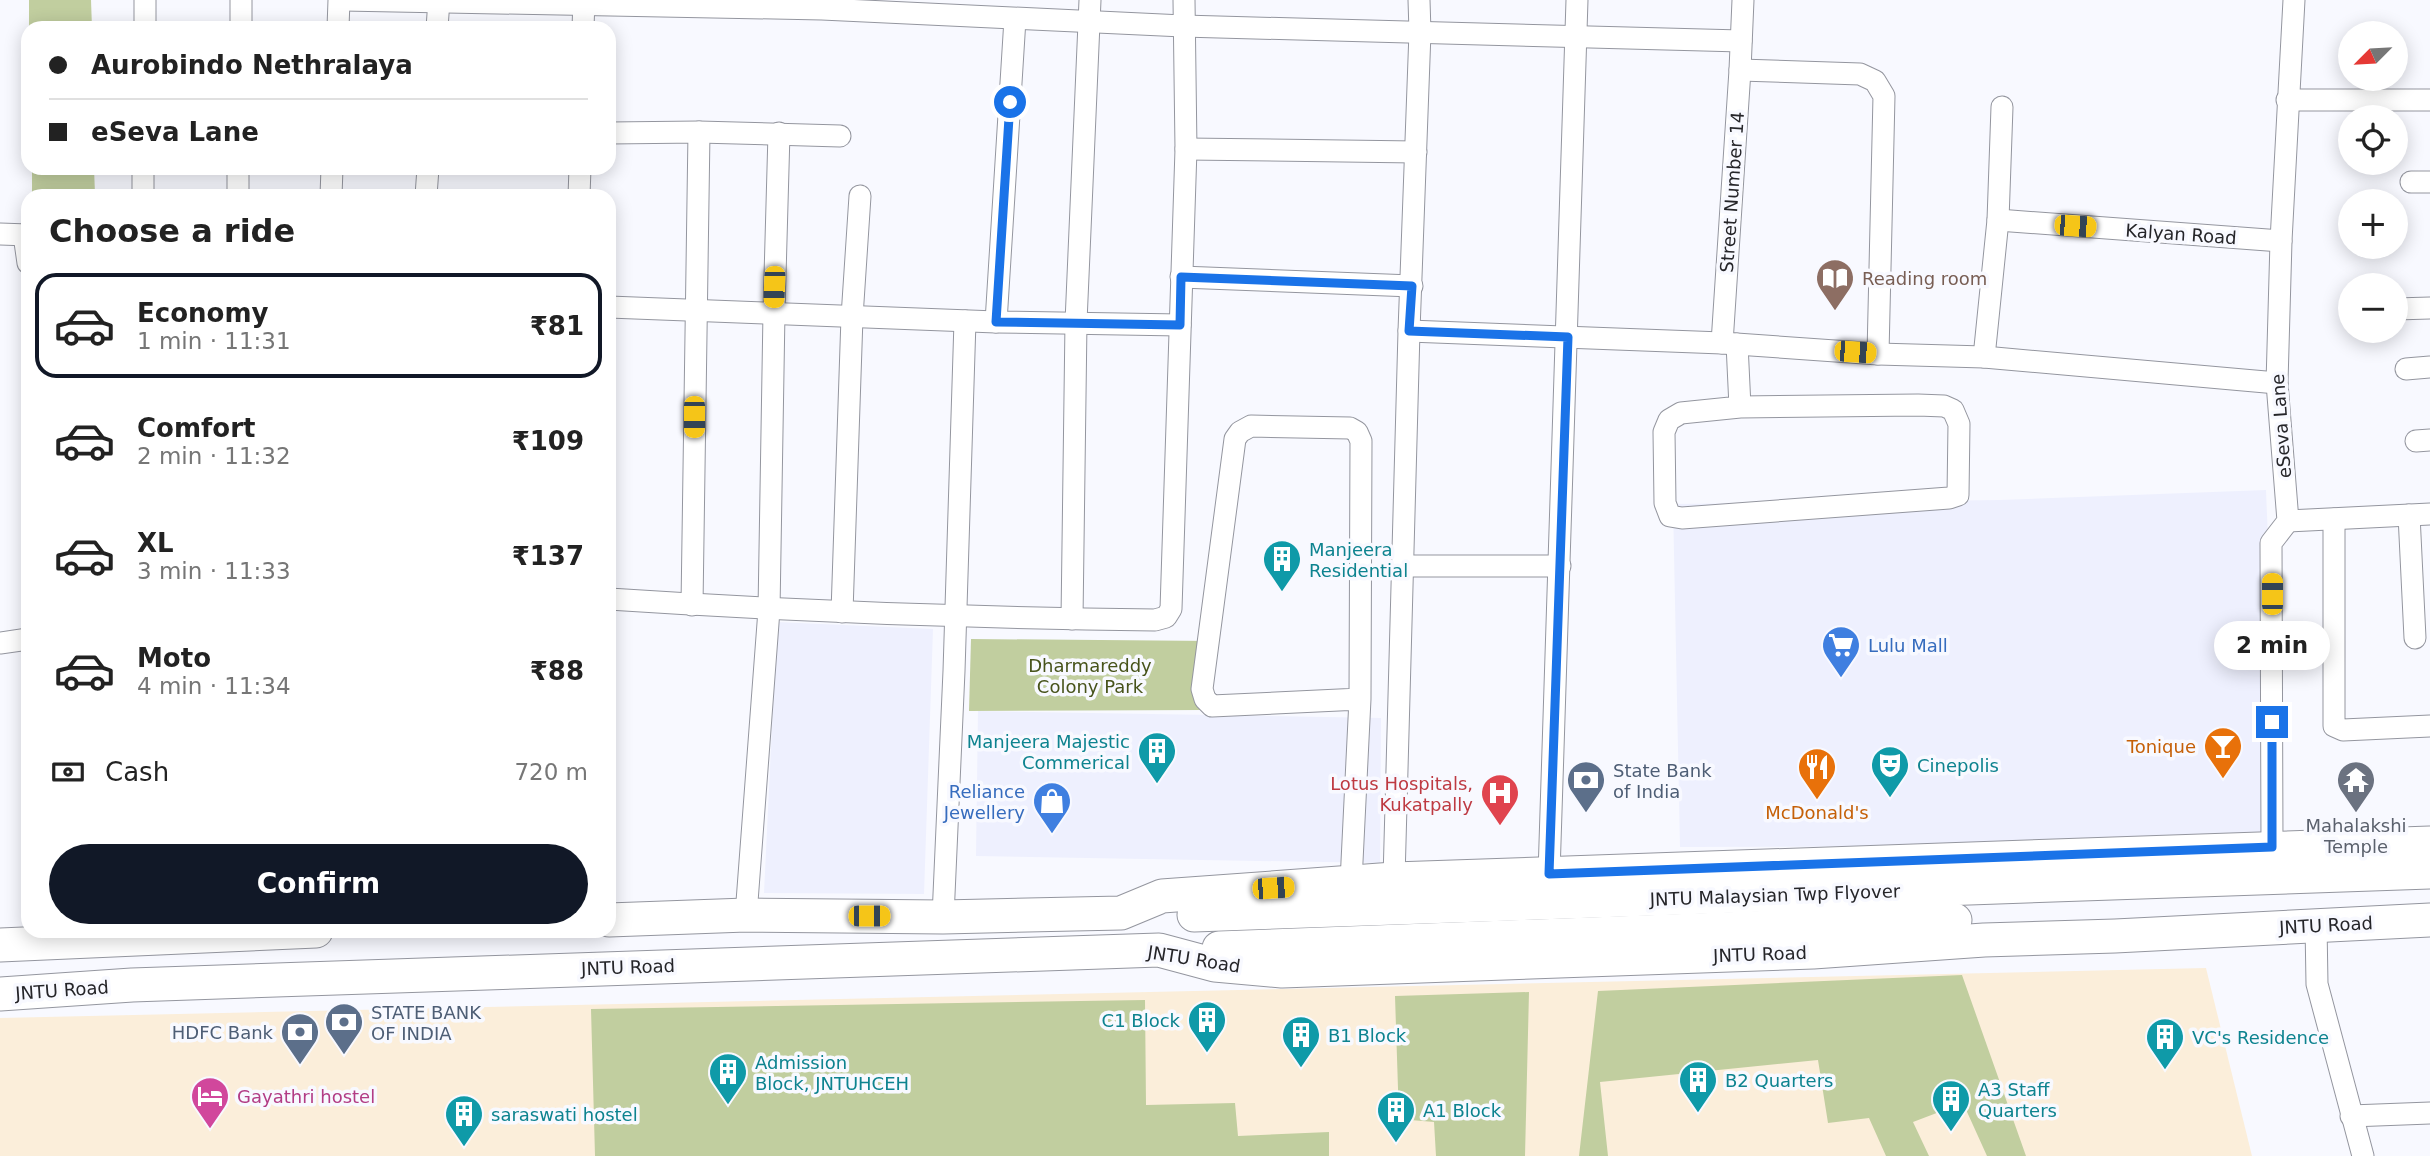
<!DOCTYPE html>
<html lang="en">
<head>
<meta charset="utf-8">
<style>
  body { margin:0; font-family:"DejaVu Sans",sans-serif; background:#f6f6f6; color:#222; height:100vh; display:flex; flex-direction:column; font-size:26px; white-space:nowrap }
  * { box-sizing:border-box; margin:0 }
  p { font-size:23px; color:#767676 }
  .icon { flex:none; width:38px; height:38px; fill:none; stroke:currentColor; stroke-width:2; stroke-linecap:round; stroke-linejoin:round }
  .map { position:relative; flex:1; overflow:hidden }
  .sheet { position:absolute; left:21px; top:189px; width:595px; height:749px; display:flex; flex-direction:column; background:#fff; border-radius:21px; box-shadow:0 4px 18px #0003 }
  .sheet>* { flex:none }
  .banner { position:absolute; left:21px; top:21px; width:595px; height:154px; border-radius:21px; box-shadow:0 4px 18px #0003; display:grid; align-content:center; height:154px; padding:0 28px; background:#fff }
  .needle { width:46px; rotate:246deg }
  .buttons { position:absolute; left:2338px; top:21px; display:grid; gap:14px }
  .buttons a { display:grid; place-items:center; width:70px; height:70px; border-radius:50%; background:#fff; box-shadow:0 4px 18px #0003; font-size:35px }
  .end { position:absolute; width:32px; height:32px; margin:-16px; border:9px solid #1a73e8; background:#fff; box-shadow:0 0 0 4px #fff }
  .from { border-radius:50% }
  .bubble { position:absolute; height:49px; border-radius:24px; background:#fff; box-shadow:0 4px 18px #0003; font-size:23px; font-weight:700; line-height:49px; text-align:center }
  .car { position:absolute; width:21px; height:42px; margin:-21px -10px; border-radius:9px; box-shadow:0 0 5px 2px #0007; background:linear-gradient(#f5c518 24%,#345 0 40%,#f5c518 0 76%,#345 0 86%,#f5c518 0) }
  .banner b { display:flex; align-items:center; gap:24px; height:66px; font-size:26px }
  .banner b+b { border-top:2px solid #e0e0e0 }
  .banner i { width:18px; height:18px; background:#222 }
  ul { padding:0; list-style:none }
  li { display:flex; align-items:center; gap:21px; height:105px; margin:0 14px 10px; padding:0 14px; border:4px solid transparent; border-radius:21px }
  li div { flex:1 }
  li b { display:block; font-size:26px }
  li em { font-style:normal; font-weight:700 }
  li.selected { border-color:#111827 }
  li>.icon { width:63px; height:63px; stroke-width:1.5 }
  h2 { padding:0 28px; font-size:32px; line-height:84px }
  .pay { display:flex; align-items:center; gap:18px; height:77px; padding:0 28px; font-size:26px }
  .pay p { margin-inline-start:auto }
  .button { display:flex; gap:14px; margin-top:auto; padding:14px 28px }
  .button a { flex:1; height:80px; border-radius:42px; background:#111827; color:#fff; font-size:28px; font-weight:700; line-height:80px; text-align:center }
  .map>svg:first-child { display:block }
  .built { fill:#eef0fe }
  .education { fill:#fbeeda }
  .green { fill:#c1ce9f }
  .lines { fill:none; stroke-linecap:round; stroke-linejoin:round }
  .street-casing { stroke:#94969f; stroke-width:23 }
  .primary-casing { stroke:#94969f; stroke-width:35 }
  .street { stroke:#fff; stroke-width:21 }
  .primary { stroke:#fff; stroke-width:33 }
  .route { stroke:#1a73e8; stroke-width:9 }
  .labels { text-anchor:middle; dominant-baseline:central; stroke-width:7; stroke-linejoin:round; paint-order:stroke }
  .street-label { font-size:18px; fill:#252529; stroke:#f8f9ff }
  .education-label { font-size:18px; fill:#785e54; stroke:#f8f9ff; text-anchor:start }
  .culture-label { font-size:18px; fill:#0d838f; stroke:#f8f9ff; text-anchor:start }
  .shop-label { font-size:18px; fill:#366cbe; stroke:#f8f9ff; text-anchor:start }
  .park-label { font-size:18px; fill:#47531a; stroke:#f8f9ff }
  .food-label { font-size:18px; fill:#c56008; stroke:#f8f9ff; text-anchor:end }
  .service-label { font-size:18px; fill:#4e5e75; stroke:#f8f9ff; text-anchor:start }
  .health-label { font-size:18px; fill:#be3a42; stroke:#f8f9ff; text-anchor:end }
  .worship-label { font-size:18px; fill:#5b616d; stroke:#f8f9ff }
  .hotel-label { font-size:18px; fill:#b23c85; stroke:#f8f9ff; text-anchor:start }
</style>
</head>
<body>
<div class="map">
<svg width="2430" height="1156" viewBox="0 0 2430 1156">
  <rect width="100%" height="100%" fill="#f8f9ff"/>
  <g class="built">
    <path d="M2266 490 2280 836 2015 846 1680 847 1673 504 2000 500Z"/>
    <path d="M777 622 933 629 924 894 764 893Z"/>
    <path d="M978 711 1381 718 1380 863 976 856Z"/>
  </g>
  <path class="education" d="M2206 968 2252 1156H0V1018Z"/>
  <g class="green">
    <path d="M29 0H91L92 28H29Z"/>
    <path d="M32 168H94L95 194 32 195Z"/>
    <path d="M971 639 1212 641 1207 710 969 711Z"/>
    <path d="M1962 975 2026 1156H1987L1963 1103 1913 1122 1929 1156H1886L1869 1118 1828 1123 1818 1060 1600 1082 1608 1156H1579L1598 991Z"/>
    <path d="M1529 992 1525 1156H1436L1434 1122 1399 1119 1395 996Z"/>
    <path d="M1145 1000 1146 1105 1235 1103 1238 1136 1329 1132V1156H595L591 1009Z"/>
  </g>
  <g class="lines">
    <defs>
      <g id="street">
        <path d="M343 0 822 9 1183 26 1741 41"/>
        <path d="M145 28V0"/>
        <path d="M241 28V0"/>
        <path d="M338 28 339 0"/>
        <path d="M437 28 439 0"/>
        <path d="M583 28 584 0"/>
        <path d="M1740 70 1860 74 1875 81 1884 96 1878 354"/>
        <path d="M2287 100H2430"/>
        <path d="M609 133 699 132 840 136"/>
        <path d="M1186 149 1416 152"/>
        <path d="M2411 182H2430"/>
        <path d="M143 196V168"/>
        <path d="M238 196V168"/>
        <path d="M331 196 332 168"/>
        <path d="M426 196 428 168"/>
        <path d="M579 196 580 168"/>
        <path d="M1998 220 2281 241"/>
        <path d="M0 234 28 235"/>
        <path d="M24 235 28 263"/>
        <path d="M1181 277 1412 286"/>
        <path d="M609 307 996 322 1180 325"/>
        <path d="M2396 309 2430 308"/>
        <path d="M996 322 1015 19"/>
        <path d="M1409 331 1722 343 1878 354 1984 357 2277 383"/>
        <path d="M1722 343 1740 70 1743 0"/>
        <path d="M1737 344 1740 407 1918 405 1944 406 1953 410 1959 424 1958 495 1949 498 1682 518 1670 516 1665 503 1664 432 1669 420 1681 413 1740 407"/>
        <path d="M1984 357 1998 220 2002 107"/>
        <path d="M2406 369 2430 367"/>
        <path d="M2416 441 2430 440"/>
        <path d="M2409 515 2415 638"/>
        <path d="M2334 519V726L2343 730 2430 726"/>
        <path d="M2288 521 2430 514"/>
        <path d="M1402 566H1560"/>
        <path d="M609 599C791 611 972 618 1155 620L1166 617 1171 609 1186 149 1184 0"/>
        <path d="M692 605 699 132"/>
        <path d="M842 612 852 317 860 196"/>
        <path d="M1072 619 1076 322 1090 0"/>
        <path d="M0 643 28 639"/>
        <path d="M2272 847 2271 543 2288 521 2277 383 2281 241 2294 0"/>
        <path d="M1549 874 1577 0"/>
        <path d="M1394 879 1409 331 1420 32 1419 0"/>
        <path d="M1351 882 1360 699 1361 441 1357 432 1350 428 1251 426 1240 432 1235 439 1202 689 1205 699 1212 706 1360 699"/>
        <path d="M746 915 769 610 774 312 779 133"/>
        <path d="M943 917 954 671 965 321"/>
        <path d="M2316 925 2317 984 2363 1156"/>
        <path d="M2351 1116 2430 1113"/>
      </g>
      <g id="primary">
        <path d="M1194 915 2430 872"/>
        <path d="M609 920 746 915 943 917 1121 913 1162 896 1394 879 2430 843"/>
        <path d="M0 945 316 931"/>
        <path d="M1219 948 1955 920"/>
        <path d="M0 994 132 985 1159 950 1215 965 1282 971 1813 952 1984 940 2115 936 2430 920"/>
      </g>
    </defs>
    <use href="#street" class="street-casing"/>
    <use href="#primary" class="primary-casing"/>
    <use href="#street" class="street"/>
    <use href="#primary" class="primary"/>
  </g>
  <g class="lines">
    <path class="route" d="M1010 102 996 322 1180 325 1181 277 1412 286 1409 331 1568 337 1549 874 2272 847V722"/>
  </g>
  <defs>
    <symbol id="library-pin" viewBox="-11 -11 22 30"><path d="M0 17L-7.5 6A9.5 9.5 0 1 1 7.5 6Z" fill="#8d6e63" stroke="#f8f9ff"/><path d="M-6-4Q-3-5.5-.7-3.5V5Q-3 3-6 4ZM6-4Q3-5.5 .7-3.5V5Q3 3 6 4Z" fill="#fff"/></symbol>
    <symbol id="building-pin" viewBox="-11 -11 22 30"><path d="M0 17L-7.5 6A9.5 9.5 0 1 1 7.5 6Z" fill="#0f9aa8" stroke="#f8f9ff"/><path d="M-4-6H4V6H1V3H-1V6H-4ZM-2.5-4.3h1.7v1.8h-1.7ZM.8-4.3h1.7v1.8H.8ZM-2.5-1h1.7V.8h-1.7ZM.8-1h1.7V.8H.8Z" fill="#fff"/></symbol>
    <symbol id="supermarket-pin" viewBox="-11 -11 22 30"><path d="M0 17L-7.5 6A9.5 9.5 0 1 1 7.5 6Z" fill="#3f7fe0" stroke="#f8f9ff"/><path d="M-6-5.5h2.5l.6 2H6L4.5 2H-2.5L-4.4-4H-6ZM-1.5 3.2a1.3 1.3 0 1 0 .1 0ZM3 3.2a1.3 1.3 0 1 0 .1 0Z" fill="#fff"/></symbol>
    <symbol id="bar-pin" viewBox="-11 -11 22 30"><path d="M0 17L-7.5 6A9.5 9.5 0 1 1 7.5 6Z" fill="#e8710a" stroke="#f8f9ff"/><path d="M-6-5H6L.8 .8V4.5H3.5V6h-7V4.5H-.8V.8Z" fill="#fff"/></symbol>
    <symbol id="theatre-pin" viewBox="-11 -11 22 30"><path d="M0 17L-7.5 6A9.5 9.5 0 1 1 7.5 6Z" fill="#0f9aa8" stroke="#f8f9ff"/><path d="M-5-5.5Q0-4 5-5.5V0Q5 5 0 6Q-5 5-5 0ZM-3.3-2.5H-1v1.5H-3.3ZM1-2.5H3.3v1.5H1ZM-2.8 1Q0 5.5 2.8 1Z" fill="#fff"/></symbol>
    <symbol id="restaurant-pin" viewBox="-11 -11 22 30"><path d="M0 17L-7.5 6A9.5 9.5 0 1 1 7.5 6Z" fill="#e8710a" stroke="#f8f9ff"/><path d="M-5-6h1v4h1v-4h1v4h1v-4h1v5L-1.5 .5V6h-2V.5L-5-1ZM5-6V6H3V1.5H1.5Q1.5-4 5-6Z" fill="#fff"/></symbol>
    <symbol id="bank-pin" viewBox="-11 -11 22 30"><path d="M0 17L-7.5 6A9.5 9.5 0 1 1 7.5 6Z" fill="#5c6f8a" stroke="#f8f9ff"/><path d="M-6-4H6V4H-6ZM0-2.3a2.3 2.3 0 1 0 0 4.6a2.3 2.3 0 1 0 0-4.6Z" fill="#fff"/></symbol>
    <symbol id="temple-pin" viewBox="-11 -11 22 30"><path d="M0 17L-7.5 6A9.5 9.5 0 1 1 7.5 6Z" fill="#6b7280" stroke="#f8f9ff"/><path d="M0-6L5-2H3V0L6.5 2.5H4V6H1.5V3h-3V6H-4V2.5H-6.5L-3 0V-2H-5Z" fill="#fff"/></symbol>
    <symbol id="hospital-pin" viewBox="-11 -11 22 30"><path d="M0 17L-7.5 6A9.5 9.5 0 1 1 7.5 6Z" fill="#e0444e" stroke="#f8f9ff"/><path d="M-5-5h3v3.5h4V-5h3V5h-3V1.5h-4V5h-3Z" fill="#fff"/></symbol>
    <symbol id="shop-pin" viewBox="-11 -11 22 30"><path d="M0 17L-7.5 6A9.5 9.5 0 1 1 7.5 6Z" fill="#3f7fe0" stroke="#f8f9ff"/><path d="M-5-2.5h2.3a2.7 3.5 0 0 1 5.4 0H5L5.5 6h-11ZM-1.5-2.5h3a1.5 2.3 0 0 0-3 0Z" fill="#fff"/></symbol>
    <symbol id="hotel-pin" viewBox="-11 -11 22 30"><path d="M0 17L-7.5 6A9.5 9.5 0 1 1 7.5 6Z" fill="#d1479c" stroke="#f8f9ff"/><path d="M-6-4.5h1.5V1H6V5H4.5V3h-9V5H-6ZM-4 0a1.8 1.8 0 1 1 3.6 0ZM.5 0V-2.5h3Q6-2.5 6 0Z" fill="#fff"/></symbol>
  </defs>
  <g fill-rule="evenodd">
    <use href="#library-pin" x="1813" y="256" width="44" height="60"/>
    <use href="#building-pin" x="1260" y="537" width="44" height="60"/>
    <use href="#supermarket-pin" x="1819" y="623" width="44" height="60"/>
    <use href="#bar-pin" x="2201" y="724" width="44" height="60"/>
    <use href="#building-pin" x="1135" y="729" width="44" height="60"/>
    <use href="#theatre-pin" x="1868" y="743" width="44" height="60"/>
    <use href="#restaurant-pin" x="1795" y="745" width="44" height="60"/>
    <use href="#bank-pin" x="1564" y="758" width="44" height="60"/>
    <use href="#temple-pin" x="2334" y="758" width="44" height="60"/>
    <use href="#hospital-pin" x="1478" y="771" width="44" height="60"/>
    <use href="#shop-pin" x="1030" y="779" width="44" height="60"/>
    <use href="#building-pin" x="1185" y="998" width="44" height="60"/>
    <use href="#bank-pin" x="322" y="1000" width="44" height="60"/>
    <use href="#bank-pin" x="278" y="1010" width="44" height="60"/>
    <use href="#building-pin" x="1279" y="1013" width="44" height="60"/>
    <use href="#building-pin" x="2143" y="1015" width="44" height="60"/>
    <use href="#building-pin" x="706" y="1050" width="44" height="60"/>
    <use href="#building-pin" x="1676" y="1058" width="44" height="60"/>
    <use href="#hotel-pin" x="188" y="1074" width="44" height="60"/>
    <use href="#building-pin" x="1929" y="1077" width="44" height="60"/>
    <use href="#building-pin" x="1374" y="1088" width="44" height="60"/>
    <use href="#building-pin" x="442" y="1092" width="44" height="60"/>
  </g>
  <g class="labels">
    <g class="street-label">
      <text transform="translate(1732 192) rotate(-86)">Street Number 14</text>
      <text transform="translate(2181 234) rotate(4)">Kalyan Road</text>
      <text transform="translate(2281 426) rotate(-94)">eSeva Lane</text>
      <text transform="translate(1775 895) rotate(-2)">JNTU Malaysian Twp Flyover</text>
      <text transform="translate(2326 925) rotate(-3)">JNTU Road</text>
      <text transform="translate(1760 954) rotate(-2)">JNTU Road</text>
      <text transform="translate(1194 959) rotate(9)">JNTU Road</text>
      <text transform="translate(628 967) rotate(-2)">JNTU Road</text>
      <text transform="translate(62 990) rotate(-4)">JNTU Road</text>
    </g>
    <g class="education-label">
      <text x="1862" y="278">Reading room</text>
    </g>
    <g class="culture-label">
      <text x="1309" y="549">Manjeera<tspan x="1309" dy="21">Residential</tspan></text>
      <text x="1130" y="741" text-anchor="end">Manjeera Majestic<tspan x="1130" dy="21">Commerical</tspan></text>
      <text x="1917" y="765">Cinepolis</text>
      <text x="1180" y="1020" text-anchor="end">C1 Block</text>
      <text x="1328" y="1035">B1 Block</text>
      <text x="2192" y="1037">VC's Residence</text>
      <text x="755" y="1062">Admission<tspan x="755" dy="21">Block, JNTUHCEH</tspan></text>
      <text x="1725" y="1080">B2 Quarters</text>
      <text x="1978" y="1089">A3 Staff<tspan x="1978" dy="21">Quarters</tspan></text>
      <text x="1423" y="1110">A1 Block</text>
      <text x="491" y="1114">saraswati hostel</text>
    </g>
    <g class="shop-label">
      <text x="1868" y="645">Lulu Mall</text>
      <text x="1025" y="791" text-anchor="end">Reliance<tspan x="1025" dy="21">Jewellery</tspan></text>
    </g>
    <g class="park-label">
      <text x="1090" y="665">Dharmareddy<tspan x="1090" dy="21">Colony Park</tspan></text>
    </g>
    <g class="food-label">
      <text x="2196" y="746">Tonique</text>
      <text x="1817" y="812" text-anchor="middle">McDonald's</text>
    </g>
    <g class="service-label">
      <text x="1613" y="770">State Bank<tspan x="1613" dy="21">of India</tspan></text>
      <text x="371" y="1012">STATE BANK<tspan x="371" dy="21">OF INDIA</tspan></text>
      <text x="273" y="1032" text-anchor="end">HDFC Bank</text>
    </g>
    <g class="health-label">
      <text x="1473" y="783">Lotus Hospitals,<tspan x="1473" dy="21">Kukatpally</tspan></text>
    </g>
    <g class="worship-label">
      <text x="2356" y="825">Mahalakshi<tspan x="2356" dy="21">Temple</tspan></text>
    </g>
    <g class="hotel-label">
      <text x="237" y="1096">Gayathri hostel</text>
    </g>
  </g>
</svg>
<div class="buttons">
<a><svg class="needle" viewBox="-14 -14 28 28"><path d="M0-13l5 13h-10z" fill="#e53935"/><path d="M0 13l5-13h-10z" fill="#767676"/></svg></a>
<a><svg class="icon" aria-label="locate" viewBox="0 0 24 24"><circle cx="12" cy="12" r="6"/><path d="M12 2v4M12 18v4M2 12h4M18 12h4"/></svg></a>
<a>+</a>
<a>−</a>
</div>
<i class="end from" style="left:1010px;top:102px"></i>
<i class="end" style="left:2272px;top:722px"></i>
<div class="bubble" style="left:2214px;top:621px;width:116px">2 min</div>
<i class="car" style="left:2075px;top:226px;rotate:94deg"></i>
<i class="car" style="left:774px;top:287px;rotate:182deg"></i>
<i class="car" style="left:1855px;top:352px;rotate:94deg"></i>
<i class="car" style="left:694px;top:417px;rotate:180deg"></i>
<i class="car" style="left:2272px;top:594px;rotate:0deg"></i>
<i class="car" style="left:1273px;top:888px;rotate:86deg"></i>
<i class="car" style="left:869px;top:916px;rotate:90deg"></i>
<div class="banner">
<b><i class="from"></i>Aurobindo Nethralaya</b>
<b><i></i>eSeva Lane</b>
</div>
<section class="sheet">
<h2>Choose a ride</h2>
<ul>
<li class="selected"><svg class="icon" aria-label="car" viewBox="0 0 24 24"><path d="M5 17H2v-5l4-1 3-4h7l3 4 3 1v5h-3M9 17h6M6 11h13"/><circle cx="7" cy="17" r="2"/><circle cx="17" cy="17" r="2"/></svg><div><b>Economy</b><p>1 min · 11:31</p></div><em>₹81</em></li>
<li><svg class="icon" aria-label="car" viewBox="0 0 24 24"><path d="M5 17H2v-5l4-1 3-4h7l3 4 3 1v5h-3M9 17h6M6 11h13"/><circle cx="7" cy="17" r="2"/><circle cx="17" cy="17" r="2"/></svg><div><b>Comfort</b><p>2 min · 11:32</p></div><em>₹109</em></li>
<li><svg class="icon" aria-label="car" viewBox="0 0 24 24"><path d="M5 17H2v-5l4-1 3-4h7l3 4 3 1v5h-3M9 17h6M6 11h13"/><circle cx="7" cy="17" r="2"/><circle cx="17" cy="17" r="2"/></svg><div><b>XL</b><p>3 min · 11:33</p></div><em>₹137</em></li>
<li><svg class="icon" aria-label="car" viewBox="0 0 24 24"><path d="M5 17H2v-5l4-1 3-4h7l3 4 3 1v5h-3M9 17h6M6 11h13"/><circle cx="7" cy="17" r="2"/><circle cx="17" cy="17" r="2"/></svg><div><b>Moto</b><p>4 min · 11:34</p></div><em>₹88</em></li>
</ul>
<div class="pay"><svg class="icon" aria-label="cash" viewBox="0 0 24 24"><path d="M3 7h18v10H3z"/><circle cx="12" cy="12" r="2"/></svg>Cash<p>720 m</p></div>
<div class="button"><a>Confirm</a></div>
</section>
</div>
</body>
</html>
